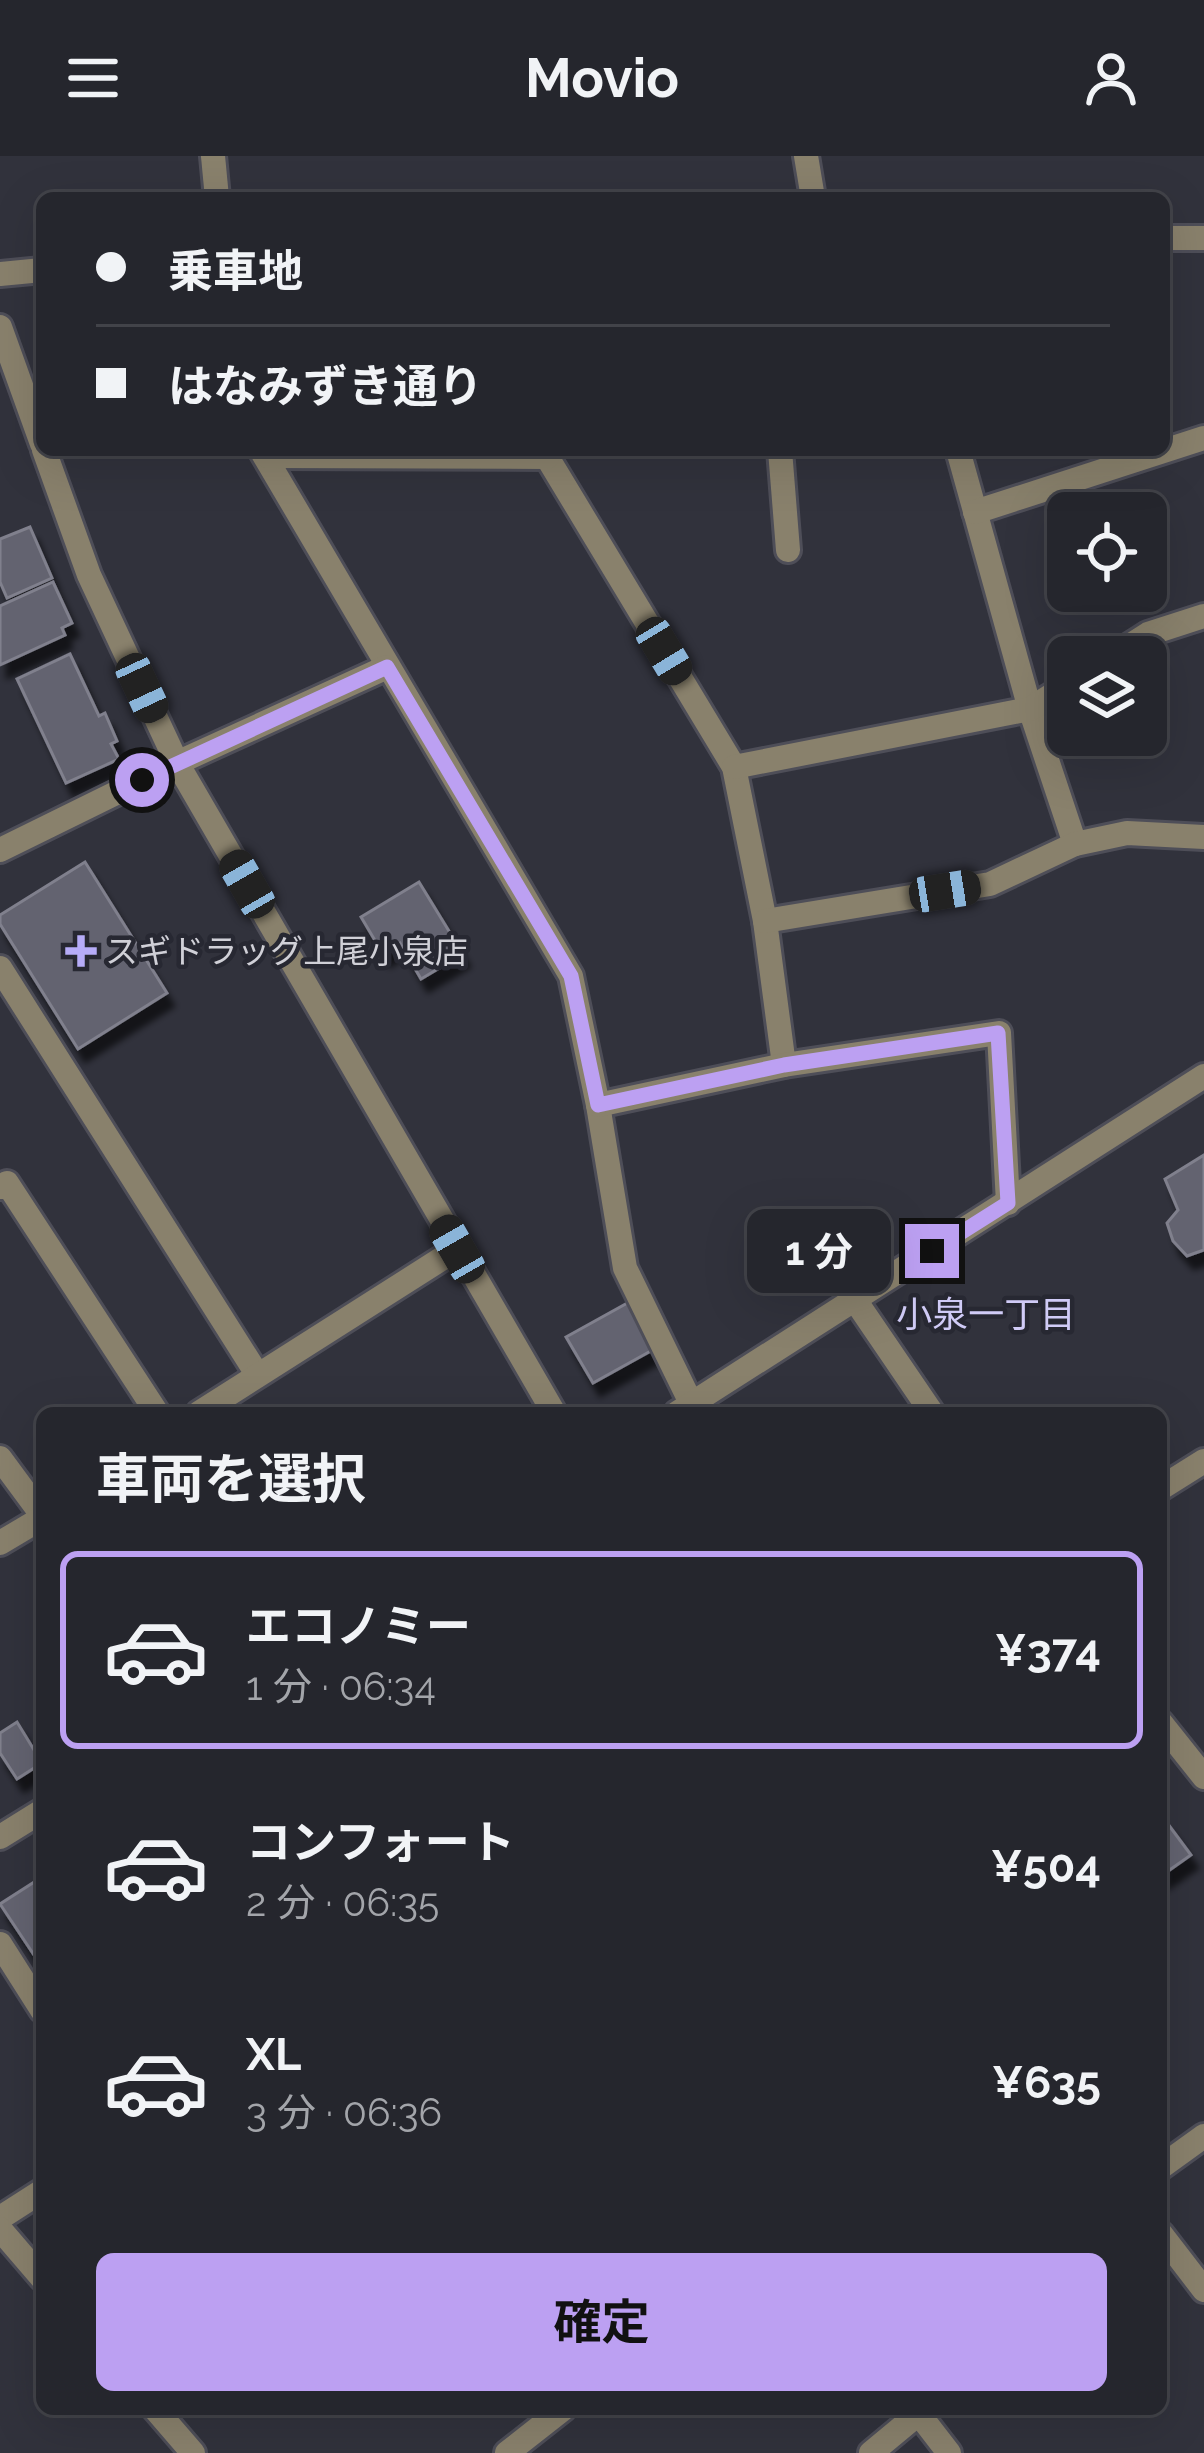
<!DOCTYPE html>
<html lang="ja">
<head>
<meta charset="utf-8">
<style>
  body { margin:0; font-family:Raleway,"Noto Sans JP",sans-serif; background:#2d2e35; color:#f1f3f6; height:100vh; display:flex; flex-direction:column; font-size:45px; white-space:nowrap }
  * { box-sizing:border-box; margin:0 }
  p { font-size:39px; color:#a3a5aa }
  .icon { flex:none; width:66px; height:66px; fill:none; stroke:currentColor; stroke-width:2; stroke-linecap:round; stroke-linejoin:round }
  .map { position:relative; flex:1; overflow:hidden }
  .drawer { position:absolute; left:36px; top:1251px; width:1131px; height:1008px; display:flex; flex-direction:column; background:#25262d; border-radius:18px; box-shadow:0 12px 48px #0002,0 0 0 3px #424349 }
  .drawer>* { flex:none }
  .guide { position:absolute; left:36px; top:36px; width:1134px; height:264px; border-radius:18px; box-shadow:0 12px 48px #0002,0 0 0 3px #424349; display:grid; align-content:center; height:264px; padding:0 60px; background:#25262d }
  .buttons { position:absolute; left:1047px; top:336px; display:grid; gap:24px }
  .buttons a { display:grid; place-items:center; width:120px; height:120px; border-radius:18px; background:#25262d; box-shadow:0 12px 48px #0002,0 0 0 3px #424349; font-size:60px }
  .end { position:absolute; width:54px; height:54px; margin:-27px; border:15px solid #bca0f2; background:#111; box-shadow:0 0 0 6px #111 }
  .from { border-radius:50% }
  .bubble { position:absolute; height:84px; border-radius:18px; background:#25262d; box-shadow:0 12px 48px #0002,0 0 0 3px #424349; font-size:39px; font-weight:700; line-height:84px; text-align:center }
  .car { position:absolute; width:36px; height:72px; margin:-36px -18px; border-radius:15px; box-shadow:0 0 9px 3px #0007; background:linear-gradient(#222 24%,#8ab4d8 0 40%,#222 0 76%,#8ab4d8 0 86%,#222 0) }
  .guide b { display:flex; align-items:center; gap:42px; height:114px; font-size:45px }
  .guide b+b { border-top:3px solid #424349 }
  .guide i { width:30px; height:30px; background:#f1f3f6 }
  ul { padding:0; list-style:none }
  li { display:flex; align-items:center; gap:36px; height:198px; margin:0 24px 18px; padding:0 36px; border:6px solid transparent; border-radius:18px }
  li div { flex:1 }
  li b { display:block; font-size:45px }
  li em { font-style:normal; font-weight:700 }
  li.current { border-color:#bca0f2 }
  li>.icon { width:108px; height:108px; stroke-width:1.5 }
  h2 { padding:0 60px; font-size:54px; line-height:144px }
  .button { display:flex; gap:24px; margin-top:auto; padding:24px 60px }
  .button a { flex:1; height:138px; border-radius:18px; background:#bca0f2; color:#111; font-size:48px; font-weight:700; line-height:138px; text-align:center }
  header { display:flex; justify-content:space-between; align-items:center; height:156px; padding:0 60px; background:#25262d; font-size:54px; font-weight:700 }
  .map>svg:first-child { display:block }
  .building { fill:#646470; stroke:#80808d; stroke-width:3; filter:url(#shadow) }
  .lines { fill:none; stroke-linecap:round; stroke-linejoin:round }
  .minor-casing { stroke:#4e4e58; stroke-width:30 }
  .tertiary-casing { stroke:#4e4e58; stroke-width:30 }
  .minor { stroke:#89816c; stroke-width:24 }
  .tertiary { stroke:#89816c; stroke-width:24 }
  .route { stroke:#bca0f2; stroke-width:15 }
  .poi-dot { fill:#b6acf8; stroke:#272832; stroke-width:4.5 }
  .labels { text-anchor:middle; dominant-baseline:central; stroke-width:9; stroke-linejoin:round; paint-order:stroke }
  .poi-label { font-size:33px; fill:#d0d0d7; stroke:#272832; text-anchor:start }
  .neighbourhood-label { font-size:36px; fill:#d0cbf6; stroke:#272832 }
</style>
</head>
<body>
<header><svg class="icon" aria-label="menu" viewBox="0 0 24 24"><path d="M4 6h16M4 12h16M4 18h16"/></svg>Movio<svg class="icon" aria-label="person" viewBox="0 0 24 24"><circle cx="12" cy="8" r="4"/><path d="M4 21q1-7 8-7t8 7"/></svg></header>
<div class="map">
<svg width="1204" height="2297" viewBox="0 0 1204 2297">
  <defs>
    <filter id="shadow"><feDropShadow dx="7" dy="13" stdDeviation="3" flood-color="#0009"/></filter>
  </defs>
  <rect width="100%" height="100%" fill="#31323c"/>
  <g class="building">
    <path d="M30 371 52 422 7 442 0 426V383Z"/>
    <path d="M53 426 72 467 62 472 65 479 0 509V450Z"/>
    <path d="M70 498 99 560 105 557 117 585 111 588 119 603 66 627 17 523Z"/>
    <path d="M85 706 167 837 78 893 0 768V759Z"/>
    <path d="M419 726 463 798 421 823 400 787 383 798 361 761Z"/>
    <path d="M1204 999V1094L1187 1100 1173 1085 1167 1067 1178 1054 1165 1023Z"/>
    <path d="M631 1145 658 1191 593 1227 566 1181Z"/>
    <path d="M17 1566 42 1607 17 1623 0 1597V1577Z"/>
    <path d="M1165 1664 1191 1699 1161 1720V1667Z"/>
    <path d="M42 1721V1811L0 1748Z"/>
  </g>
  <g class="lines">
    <defs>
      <g id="minor">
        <path d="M213 0 217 42"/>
        <path d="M806 0 813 42"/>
        <path d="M1164 82H1204"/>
        <path d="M0 118 42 114"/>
        <path d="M261 294 571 820 598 949 625 1112 692 1249"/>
        <path d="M547 294V301L734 611 765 765 784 909"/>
        <path d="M780 294 788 394"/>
        <path d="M958 294 1030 553 1075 688"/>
        <path d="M267 300 547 301"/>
        <path d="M975 356 1204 282"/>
        <path d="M1112 501 1148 478 1204 460"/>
        <path d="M734 611 1030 553 1068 529"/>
        <path d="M0 694 177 607 387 511"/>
        <path d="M765 765 990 728 1075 688 1127 677 1204 681"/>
        <path d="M0 812 257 1218"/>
        <path d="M598 949 784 909 999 877 1008 1047"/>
        <path d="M0 1031 7 1027 157 1257"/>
        <path d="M855 1144 932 1257"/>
        <path d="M199 1257 457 1093"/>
        <path d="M0 1302 42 1359"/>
        <path d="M1161 1332 1204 1305"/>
        <path d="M0 1387 42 1362"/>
        <path d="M1161 1567 1204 1621"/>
        <path d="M0 1788 42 1854"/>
        <path d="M1161 2011 1204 1980"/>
        <path d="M0 2062 42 2035"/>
        <path d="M0 2073 42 2122"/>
        <path d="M155 2253 193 2297"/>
        <path d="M915 2253 949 2297"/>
        <path d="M507 2297 563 2253"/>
        <path d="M871 2297 918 2258"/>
      </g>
      <g id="tertiary">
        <path d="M0 171 42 288"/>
        <path d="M44 294 89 419 177 607 554 1257"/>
        <path d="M677 1257 1204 920"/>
        <path d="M0 1681 42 1655"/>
        <path d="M1161 2078 1204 2134"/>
      </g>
    </defs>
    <use href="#minor" class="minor-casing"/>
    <use href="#tertiary" class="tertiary-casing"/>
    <use href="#minor" class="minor"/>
    <use href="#tertiary" class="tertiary"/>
  </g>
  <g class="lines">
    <path class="route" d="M142 624 387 511 571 820 598 949 784 909 998 877 1008 1047 932 1095"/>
  </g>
  <path class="poi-dot" d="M75 777h12v12h12v12h-12v12h-12v-12h-12v-12h12z"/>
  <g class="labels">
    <g class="poi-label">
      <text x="105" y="795">スギドラッグ上尾小泉店</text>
    </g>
    <g class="neighbourhood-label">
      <text x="986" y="1158">小泉一丁目</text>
    </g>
  </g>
</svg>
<div class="buttons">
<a><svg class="icon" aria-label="locate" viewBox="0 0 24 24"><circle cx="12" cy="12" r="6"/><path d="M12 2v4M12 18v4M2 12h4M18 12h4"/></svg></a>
<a><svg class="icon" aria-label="layers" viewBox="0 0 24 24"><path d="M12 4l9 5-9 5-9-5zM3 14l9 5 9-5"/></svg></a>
</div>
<i class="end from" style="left:142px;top:624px"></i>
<i class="end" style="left:932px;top:1095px"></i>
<div class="bubble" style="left:747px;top:1053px;width:144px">1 分</div>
<i class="car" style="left:664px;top:495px;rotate:149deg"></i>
<i class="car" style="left:142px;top:532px;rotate:155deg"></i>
<i class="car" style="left:247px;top:728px;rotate:330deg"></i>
<i class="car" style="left:945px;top:735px;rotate:81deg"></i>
<i class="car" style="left:457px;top:1093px;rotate:330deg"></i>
<div class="guide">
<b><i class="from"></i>乗車地</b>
<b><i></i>はなみずき通り</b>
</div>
<section class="drawer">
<h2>車両を選択</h2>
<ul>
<li class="current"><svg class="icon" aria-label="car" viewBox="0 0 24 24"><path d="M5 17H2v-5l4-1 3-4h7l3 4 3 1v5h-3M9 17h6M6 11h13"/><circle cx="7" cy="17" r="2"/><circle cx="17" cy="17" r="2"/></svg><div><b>エコノミー</b><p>1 分 · 06:34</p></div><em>¥374</em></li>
<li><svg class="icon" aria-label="car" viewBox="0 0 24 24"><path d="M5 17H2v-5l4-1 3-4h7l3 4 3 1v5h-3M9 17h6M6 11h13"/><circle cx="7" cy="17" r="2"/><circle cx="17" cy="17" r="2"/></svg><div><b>コンフォート</b><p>2 分 · 06:35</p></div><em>¥504</em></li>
<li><svg class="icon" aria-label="car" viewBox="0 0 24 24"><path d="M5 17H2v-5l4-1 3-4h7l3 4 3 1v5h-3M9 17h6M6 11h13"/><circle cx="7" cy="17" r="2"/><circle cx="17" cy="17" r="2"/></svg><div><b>XL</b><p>3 分 · 06:36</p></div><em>¥635</em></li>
</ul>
<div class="button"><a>確定</a></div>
</section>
</div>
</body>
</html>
